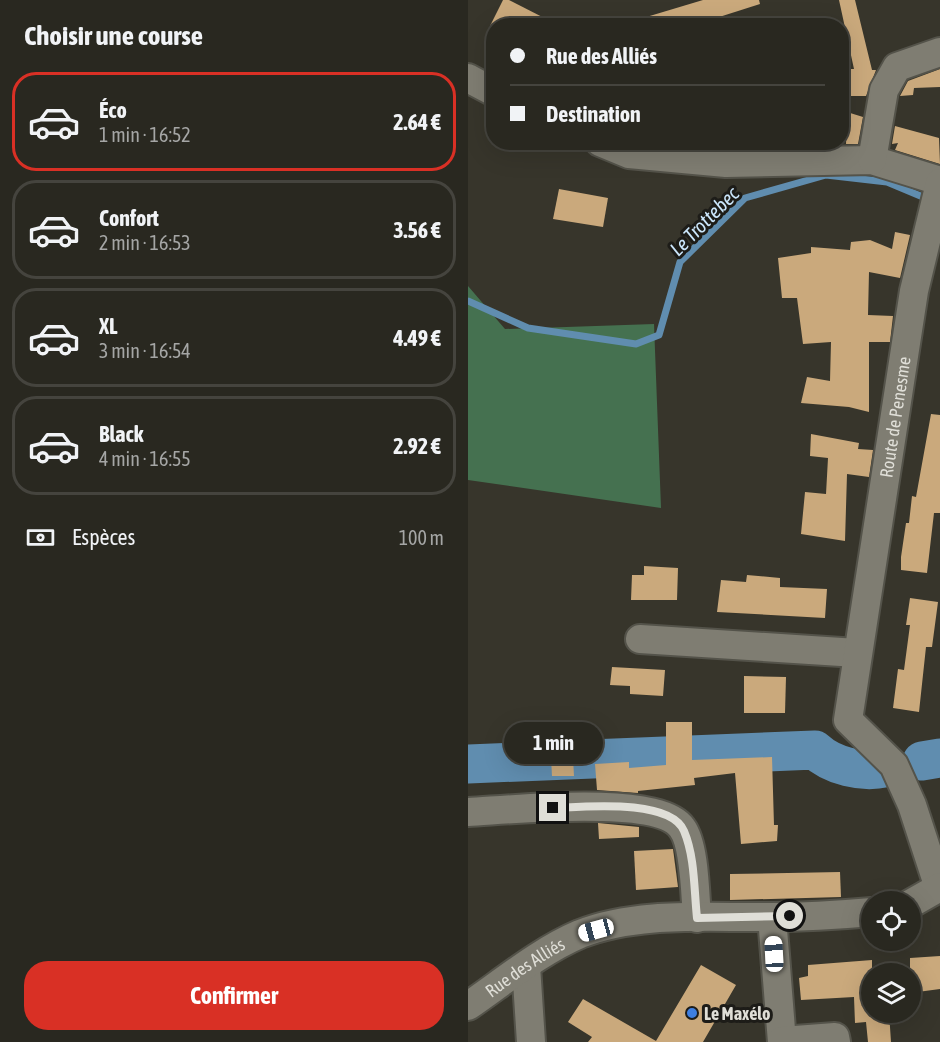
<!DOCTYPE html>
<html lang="fr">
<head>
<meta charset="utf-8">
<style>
  body { margin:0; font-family:"Asap Condensed",sans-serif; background:#35342d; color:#f1f3f6; height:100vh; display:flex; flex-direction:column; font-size:22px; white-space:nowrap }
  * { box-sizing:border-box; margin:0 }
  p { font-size:20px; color:#a5a6a5 }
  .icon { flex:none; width:33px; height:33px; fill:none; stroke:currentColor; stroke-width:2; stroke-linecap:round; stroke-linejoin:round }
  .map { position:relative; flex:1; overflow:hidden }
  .panel { display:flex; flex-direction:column; background:#292820; width:468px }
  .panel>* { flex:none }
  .banner { position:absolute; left:18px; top:18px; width:363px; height:132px; border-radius:24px; box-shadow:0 6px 24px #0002,0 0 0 2px #45443e; display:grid; align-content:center; height:132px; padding:0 24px; background:#292820 }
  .buttons { position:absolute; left:393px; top:891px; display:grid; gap:12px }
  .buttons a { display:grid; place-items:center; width:60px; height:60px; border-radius:50%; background:#292820; box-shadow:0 6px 24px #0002,0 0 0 2px #45443e; font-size:30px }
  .end { position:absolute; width:27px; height:27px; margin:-14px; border:8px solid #dfded7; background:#111; box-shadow:0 0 0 3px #111 }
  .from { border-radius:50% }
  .bubble { position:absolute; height:42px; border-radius:21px; background:#292820; box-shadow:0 6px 24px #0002,0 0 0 2px #45443e; font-size:20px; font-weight:700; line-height:42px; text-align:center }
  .car { position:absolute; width:18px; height:36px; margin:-18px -9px; border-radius:8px; box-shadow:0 0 4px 2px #0007; background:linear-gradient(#fff 24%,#345 0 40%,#fff 0 76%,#345 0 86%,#fff 0) }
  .banner b { display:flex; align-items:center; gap:21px; height:57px; font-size:22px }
  .banner b+b { border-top:2px solid #45443e }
  .banner i { width:15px; height:15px; background:#f1f3f6 }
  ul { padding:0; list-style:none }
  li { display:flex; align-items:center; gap:18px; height:99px; margin:0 12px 9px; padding:0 12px; border:3px solid #45443e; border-radius:24px }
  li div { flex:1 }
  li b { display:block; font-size:22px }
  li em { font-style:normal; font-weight:700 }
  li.on { border-color:#d93025 }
  li>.icon { width:54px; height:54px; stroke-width:1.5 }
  h2 { padding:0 24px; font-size:27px; line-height:72px }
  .pay { display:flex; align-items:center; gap:15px; height:66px; padding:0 24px; font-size:22px }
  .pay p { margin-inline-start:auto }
  .cta { display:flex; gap:12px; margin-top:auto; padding:12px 24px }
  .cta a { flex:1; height:69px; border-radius:24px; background:#d93025; color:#fff; font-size:24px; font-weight:700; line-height:69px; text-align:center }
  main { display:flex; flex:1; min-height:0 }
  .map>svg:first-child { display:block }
  .forest { fill:#457150 }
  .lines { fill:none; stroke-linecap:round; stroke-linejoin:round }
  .stream { stroke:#608daf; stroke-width:7 }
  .river { stroke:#608daf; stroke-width:39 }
  .building { fill:#caa97c }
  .minor-casing { stroke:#54534a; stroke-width:32 }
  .minor { stroke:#7f7d72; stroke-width:28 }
  .route { stroke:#dfded7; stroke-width:8 }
  .shop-dot { fill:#3f7fe0; stroke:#1d1c18; stroke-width:2 }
  .labels { text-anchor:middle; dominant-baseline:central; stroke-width:6; stroke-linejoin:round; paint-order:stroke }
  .street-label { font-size:18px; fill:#dfded7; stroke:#1d1c18 }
  .poi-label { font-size:18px; font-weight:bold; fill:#dfded7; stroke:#1d1c18; text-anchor:start }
  .water-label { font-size:20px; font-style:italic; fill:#cbe6fb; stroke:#1d1c18 }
</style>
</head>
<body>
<main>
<section class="panel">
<h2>Choisir une course</h2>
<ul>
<li class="on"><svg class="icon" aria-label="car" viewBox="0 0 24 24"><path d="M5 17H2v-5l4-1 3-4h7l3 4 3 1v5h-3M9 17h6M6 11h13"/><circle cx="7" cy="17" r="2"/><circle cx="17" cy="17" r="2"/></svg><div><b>Éco</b><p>1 min · 16:52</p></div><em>2.64 €</em></li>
<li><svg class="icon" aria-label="car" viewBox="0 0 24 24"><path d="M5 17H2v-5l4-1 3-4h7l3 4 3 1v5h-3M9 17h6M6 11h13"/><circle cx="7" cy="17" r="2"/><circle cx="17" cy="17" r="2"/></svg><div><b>Confort</b><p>2 min · 16:53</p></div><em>3.56 €</em></li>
<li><svg class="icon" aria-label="car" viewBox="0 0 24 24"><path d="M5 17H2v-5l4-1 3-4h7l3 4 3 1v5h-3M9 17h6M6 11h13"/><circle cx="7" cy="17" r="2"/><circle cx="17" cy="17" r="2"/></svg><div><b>XL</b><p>3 min · 16:54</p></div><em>4.49 €</em></li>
<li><svg class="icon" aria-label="car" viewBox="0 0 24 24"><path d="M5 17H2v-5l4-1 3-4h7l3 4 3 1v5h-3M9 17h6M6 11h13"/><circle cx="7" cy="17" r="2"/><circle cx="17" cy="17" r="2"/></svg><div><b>Black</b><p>4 min · 16:55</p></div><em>2.92 €</em></li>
</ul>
<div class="pay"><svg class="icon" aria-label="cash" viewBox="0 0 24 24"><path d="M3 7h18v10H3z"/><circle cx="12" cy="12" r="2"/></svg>Espèces<p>100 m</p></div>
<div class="cta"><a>Confirmer</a></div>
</section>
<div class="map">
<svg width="472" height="1042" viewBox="0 0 472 1042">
  <rect width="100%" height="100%" fill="#37352b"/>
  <path class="forest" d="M0 286 37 329 186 324 193 508 0 480Z"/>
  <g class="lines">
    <path class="stream" d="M0 301 60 328 168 344 191 335 212 262 277 198 358 175 419 182 462 200"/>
    <g class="river">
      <path d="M454 761 472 758"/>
      <path d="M0 764 347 750C364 766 394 773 417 768"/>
    </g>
  </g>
  <g class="building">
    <path d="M35 0H41L90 25 22 26Z"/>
    <path d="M235 0H291L292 4 223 26H166L165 21Z"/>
    <path d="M371 0H387L404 70H408L398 96H378L379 91H374V69H386Z"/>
    <path d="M472 69V87L446 88 445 95 432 96 440 81Z"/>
    <path d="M379 112 395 117 390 144H378Z"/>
    <path d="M427 126 471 138 472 164 427 150 430 143 424 144Z"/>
    <path d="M91 189 140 198 135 227 85 219Z"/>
    <path d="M427 232 442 235 432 278 401 272 400 315 425 316 422 342H401V412L381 407 333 403 339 377 362 381 363 342 335 344 329 298H314L310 258 343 253V247L382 250 383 242 402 240 424 249Z"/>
    <path d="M463 414 472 415V513H466L459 573 433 570V557L438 523H441L444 496 448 497Z"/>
    <path d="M343 434 391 443 390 449 405 450 401 477 379 474 377 541 333 534 337 492 358 494 360 458 342 456Z"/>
    <path d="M176 566 210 568 209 600H163L164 575H176Z"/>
    <path d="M279 575 312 578V587L359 589 357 618 249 612 253 580 278 582Z"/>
    <path d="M442 598 470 602 464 647H458L451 712 425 708 430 669 436 670 442 625H438Z"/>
    <path d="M144 667 197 670 195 696 162 694V686L142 685Z"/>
    <path d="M276 676 318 677 317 713H276Z"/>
    <path d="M103 721 106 776H84L81 722Z"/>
    <path d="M198 722H224V760L304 757 306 825H310L309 841 273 844 267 773 226 778 227 785 170 791V793L129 790 127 764 161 762V768L198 765Z"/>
    <path d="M130 823 171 827V837L131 839Z"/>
    <path d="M205 849 210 887 168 890 166 851Z"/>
    <path d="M372 872 373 897 262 900V874Z"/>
    <path d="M472 956V989L442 993V958Z"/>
    <path d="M404 960V1012H421L423 1042H400L398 1022 387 1023 386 997 333 1000 331 978 340 976V965Z"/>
    <path d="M233 965 268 985 235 1042H120L124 1037 100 1022 115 999 188 1041Z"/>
  </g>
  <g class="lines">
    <defs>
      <g id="minor">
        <path d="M0 78 26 92"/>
        <path d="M132 142 161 154 258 163 404 160 472 181"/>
        <path d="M404 160 416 90 429 67 472 52"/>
        <path d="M172 639 389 653"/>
        <path d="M0 812C42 810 191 794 214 828 227 845 227 895 229 918"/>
        <path id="s1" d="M471 888 444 805 426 765 380 720 446 291 472 183"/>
        <path d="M442 904 472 887"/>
        <path d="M304 917 314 1042"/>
        <path d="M58 966 63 1042"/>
        <path id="s2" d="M0 1006C35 982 72 951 112 934 170 911 241 918 303 917 336 917 370 915 404 912"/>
        <path d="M314 1041 367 1037 368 1042"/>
      </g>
    </defs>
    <use href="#minor" class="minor-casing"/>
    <use href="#minor" class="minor"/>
  </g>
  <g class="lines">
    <path class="route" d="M85 808C115 807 202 798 216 831 227 857 226 890 229 918L322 916"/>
  </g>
  <circle class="shop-dot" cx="224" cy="1013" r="6"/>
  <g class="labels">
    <g class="street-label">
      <text stroke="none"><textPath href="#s1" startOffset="502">Route de Penesme</textPath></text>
      <text stroke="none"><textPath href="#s2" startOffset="69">Rue des Alliés</textPath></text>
    </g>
    <g class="poi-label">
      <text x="236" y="1013">Le Maxélo</text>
    </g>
    <g class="water-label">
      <text transform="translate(236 221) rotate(-45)">Le Trottebec</text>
    </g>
  </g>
</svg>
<div class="buttons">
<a><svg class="icon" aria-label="locate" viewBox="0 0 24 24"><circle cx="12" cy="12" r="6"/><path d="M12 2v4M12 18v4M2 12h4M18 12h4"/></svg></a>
<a><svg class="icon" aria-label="layers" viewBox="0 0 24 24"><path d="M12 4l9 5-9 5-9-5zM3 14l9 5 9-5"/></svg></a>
</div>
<i class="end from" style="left:322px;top:916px"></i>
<i class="end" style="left:85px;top:808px"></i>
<div class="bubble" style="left:36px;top:722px;width:99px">1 min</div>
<i class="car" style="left:128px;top:930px;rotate:255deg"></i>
<i class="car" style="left:306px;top:954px;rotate:357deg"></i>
<div class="banner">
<b><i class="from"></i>Rue des Alliés</b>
<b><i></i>Destination</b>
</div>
</div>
</main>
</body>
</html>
